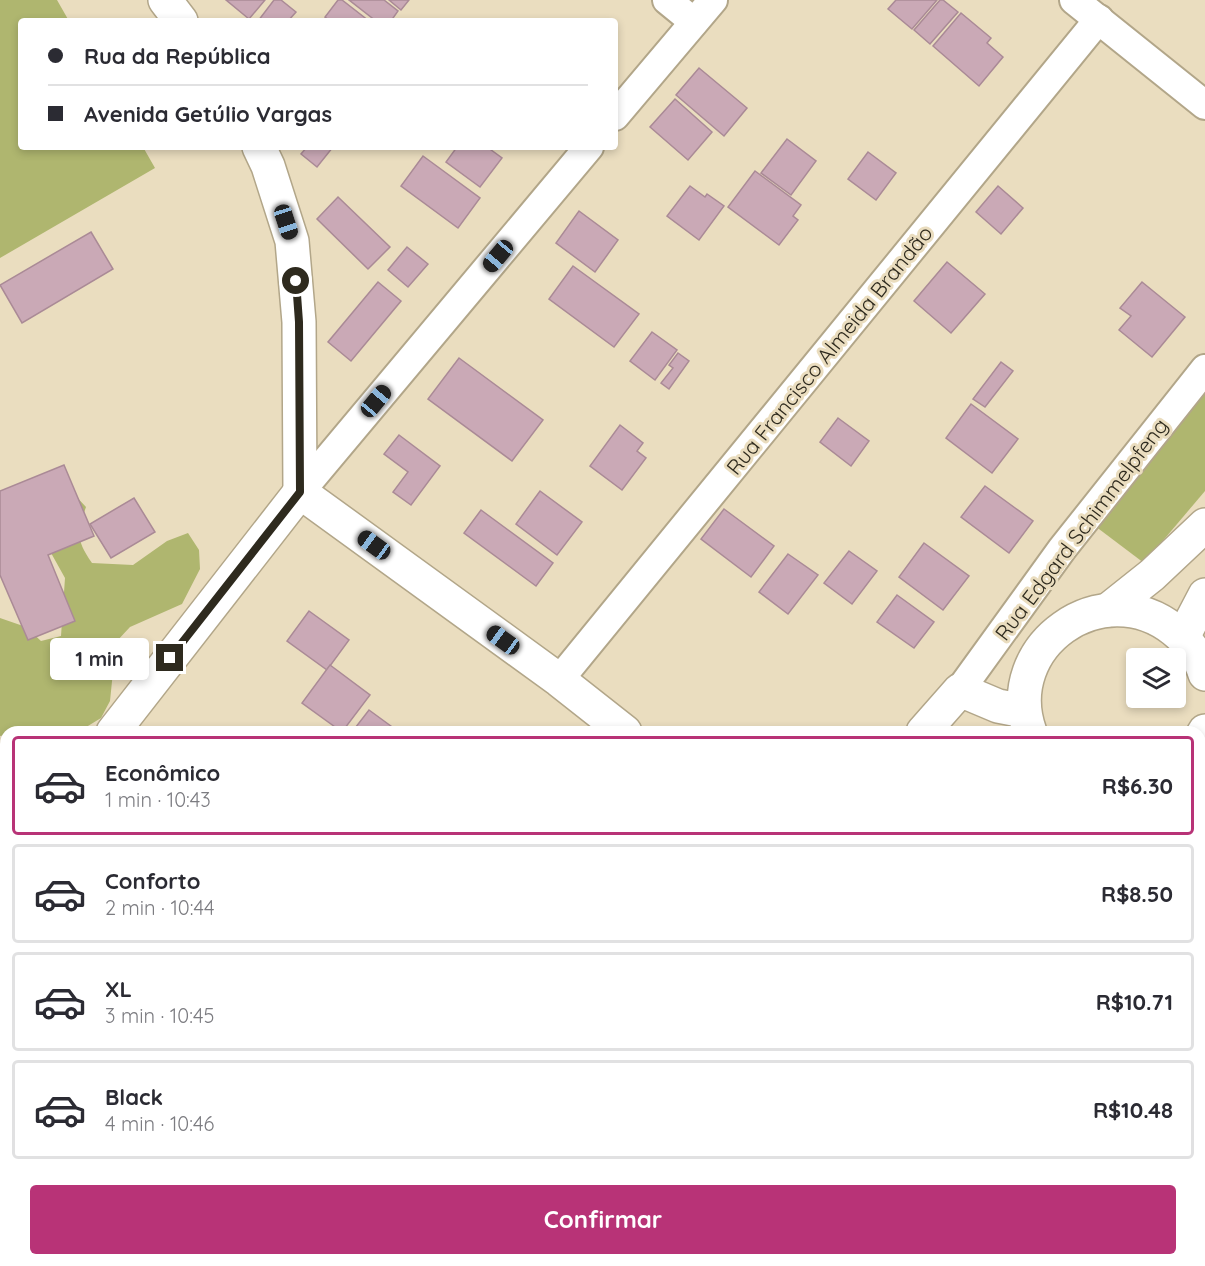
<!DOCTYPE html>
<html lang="pt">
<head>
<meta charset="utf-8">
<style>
  body { margin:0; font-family:Quicksand,sans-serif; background:#f2f2f3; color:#2b2b33; height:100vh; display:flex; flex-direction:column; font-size:22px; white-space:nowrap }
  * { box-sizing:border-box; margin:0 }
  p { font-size:20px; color:#7c7c81 }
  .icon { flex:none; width:33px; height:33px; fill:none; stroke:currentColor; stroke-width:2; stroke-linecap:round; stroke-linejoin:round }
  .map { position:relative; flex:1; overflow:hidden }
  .side { position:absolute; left:0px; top:726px; width:1206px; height:540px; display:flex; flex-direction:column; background:#fff; border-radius:18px 18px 0 0; box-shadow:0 3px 9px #0003 }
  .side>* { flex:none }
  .hud { position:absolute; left:18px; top:18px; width:600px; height:132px; border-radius:6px; box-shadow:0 3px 9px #0003; display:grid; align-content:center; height:132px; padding:0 30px; background:#fff }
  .controls { position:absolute; left:1126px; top:648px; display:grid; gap:12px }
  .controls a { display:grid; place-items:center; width:60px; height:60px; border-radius:6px; background:#fff; box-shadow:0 3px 9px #0003; font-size:30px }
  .end { position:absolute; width:27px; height:27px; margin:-14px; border:8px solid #2e2a1e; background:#fff; box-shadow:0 0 0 3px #fff }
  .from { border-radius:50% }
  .bubble { position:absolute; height:42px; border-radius:6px; background:#fff; box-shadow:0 3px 9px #0003; font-size:20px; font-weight:800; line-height:42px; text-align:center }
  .car { position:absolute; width:18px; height:36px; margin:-18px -9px; border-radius:8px; box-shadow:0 0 4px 2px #0007; background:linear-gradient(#222 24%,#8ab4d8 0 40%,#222 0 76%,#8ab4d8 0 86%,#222 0) }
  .hud b { display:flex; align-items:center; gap:21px; height:57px; font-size:22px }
  .hud b+b { border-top:2px solid #e1e1e2 }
  .hud i { width:15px; height:15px; background:#2b2b33 }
  ul { padding:10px 0 0; list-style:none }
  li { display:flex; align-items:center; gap:18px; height:99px; margin:0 12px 9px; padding:0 18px; border:3px solid #e1e1e2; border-radius:6px }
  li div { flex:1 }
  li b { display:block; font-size:22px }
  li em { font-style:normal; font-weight:800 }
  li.active { border-color:#b83377 }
  li>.icon { width:54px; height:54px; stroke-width:1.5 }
  .button { display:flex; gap:12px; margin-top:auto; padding:12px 30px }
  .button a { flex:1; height:69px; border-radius:6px; background:#b83377; color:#fff; font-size:24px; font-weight:800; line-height:69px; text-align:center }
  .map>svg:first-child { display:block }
  .green { fill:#afb66f }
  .building { fill:#caa9b6; stroke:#aa8a96; stroke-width:1.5 }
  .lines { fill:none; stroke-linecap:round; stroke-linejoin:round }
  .minor-casing { stroke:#b2a689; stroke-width:32 }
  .tertiary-casing { stroke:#b2a689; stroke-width:36 }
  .secondary-casing { stroke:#b2a689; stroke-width:36 }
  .primary-casing { stroke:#b2a689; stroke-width:36 }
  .minor { stroke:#fff; stroke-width:28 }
  .tertiary { stroke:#fff; stroke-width:33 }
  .secondary { stroke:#fff; stroke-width:33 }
  .primary { stroke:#fff; stroke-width:33 }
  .route { stroke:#2e2a1e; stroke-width:8 }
  .labels { text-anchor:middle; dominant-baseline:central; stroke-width:6; stroke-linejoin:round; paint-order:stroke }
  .street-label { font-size:21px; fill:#2e2a1e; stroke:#eaddbf }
</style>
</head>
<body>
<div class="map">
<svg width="1205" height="1266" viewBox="0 0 1205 1266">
  <rect width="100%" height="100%" fill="#eaddbf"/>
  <g class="green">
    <path d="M0 0H57L69 21H21V147H143L155 168 0 258Z"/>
    <path d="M1205 387V491L1144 563 1091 523Z"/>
    <path d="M72 492 86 507C77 533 76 540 92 563L133 565 167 541 188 533 199 550 200 569 182 604 130 627 116 642 110 701 101 718 83 729 47 732H6V735L0 736V618L26 627 41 641 61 636 65 578 36 526Z"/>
  </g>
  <g class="building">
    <path d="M226 0H265L249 19Z"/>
    <path d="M274 0H281L296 12 288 21H258Z"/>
    <path d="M338 0H342L369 21H330L325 17Z"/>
    <path d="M349 0H384L398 11 391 21H376Z"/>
    <path d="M389 0H409L401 10Z"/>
    <path d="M896 0H937L912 29 888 9Z"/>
    <path d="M940 0H943L958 12 930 44 914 30Z"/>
    <path d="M961 13 991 38 987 43 1003 57 979 86 933 46Z"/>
    <path d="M699 68 747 108 724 136 676 95Z"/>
    <path d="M675 99 712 132 688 160 650 127Z"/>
    <path d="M787 139 816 161 791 195 761 173Z"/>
    <path d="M307 147H333L317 167 301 154Z"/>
    <path d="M457 147H487L502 158 480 187 446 162Z"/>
    <path d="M868 152 896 173 876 200 848 179Z"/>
    <path d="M423 156 480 198 458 228 401 186Z"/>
    <path d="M755 171 801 205 793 216 798 220 779 245 728 207Z"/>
    <path d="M690 186 705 197 707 194 724 206 699 240 667 216Z"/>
    <path d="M998 186 1023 208 1001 234 976 212Z"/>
    <path d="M338 197 390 247 368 269 317 219Z"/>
    <path d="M579 211 618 240 595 272 556 243Z"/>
    <path d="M91 232 113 269 22 323 0 285Z"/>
    <path d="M407 247 428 264 408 287 388 270Z"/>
    <path d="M947 262 985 294 951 333 914 301Z"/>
    <path d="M573 266 639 314 614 347 549 299Z"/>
    <path d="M378 282 401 301 351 361 328 342Z"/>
    <path d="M1142 282 1185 317 1152 357 1119 330 1131 316 1120 308Z"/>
    <path d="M652 332 677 350 655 380 630 361Z"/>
    <path d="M678 353 689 361 669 389 661 383 673 368 669 365Z"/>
    <path d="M459 358 543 420 512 461 428 399Z"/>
    <path d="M1001 362 1013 371 985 407 973 399Z"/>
    <path d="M971 404 1018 439 992 473 946 438Z"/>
    <path d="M838 418 869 441 851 466 820 442Z"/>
    <path d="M620 425 643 443 637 451 646 458 622 490 590 466Z"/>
    <path d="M399 435 440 466 411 505 393 492 408 472 384 454Z"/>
    <path d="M64 465 94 536 48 555 75 621 28 640 0 575V491Z"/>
    <path d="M985 486 1033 521 1009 553 961 517Z"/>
    <path d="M540 491 582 522 557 555 516 524Z"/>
    <path d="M134 498 155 532 111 558 90 524Z"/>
    <path d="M724 509 774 546 751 577 701 539Z"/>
    <path d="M481 510 553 563 536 586 464 533Z"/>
    <path d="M924 543 969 576 943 610 899 577Z"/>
    <path d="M849 551 877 571 852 604 824 583Z"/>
    <path d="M788 554 818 575 788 614 759 592Z"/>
    <path d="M897 595 934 622 914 648 877 622Z"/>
    <path d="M309 611 349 640 327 670 287 641Z"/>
    <path d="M330 665 370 695 342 732 302 703Z"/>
    <path d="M369 710 399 732H352Z"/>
    <path d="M0 793 6 798V809L0 817Z"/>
    <path d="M1200 824 1205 828V940L1200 936Z"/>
    <path d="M1200 963 1205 967V1105L1200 1112Z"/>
    <path d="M0 1020 6 1025V1076L0 1071Z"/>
    <path d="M1205 1209V1266H1158L1163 1260H1200V1215Z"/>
    <path d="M165 1260H204L211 1266H167L163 1263Z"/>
    <path d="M238 1260H279L274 1266H237L235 1264Z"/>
    <path d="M286 1260H294L301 1266H281Z"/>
    <path d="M312 1260H348L343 1266H319Z"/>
    <path d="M352 1260H374L382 1266H347Z"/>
    <path d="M991 1260H1008L1016 1266H986Z"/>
    <path d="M1011 1260H1051L1047 1266H1019Z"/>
  </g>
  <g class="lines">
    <defs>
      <g id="minor">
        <path d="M667 0 694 22"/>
        <path d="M1074 0 1205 105"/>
        <path d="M615 116 713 0"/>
        <path d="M300 492 589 147"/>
        <path d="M559 680 1099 19"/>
        <path d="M960 690 1062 549 1205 369"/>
        <path d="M0 887 6 880"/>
        <path d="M1200 1161 1205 1155"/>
        <path d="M95 1266 99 1260"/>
        <path d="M488 1266 492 1260"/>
        <path d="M807 1266 812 1260"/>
        <path d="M836 1266V1260"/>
        <path d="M1115 1266 1120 1260"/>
      </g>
      <g id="tertiary">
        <path d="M165 0 181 21"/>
        <path d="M259 147 268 166 292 241 299 322 300 492"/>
        <path d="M300 492 559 680 625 732"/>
        <path d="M113 732 300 492"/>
        <path d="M923 732 960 690 998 706 1024 711"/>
        <path d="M0 763 6 761"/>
      </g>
      <path id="secondary" d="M1200 791 1205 793"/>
      <g id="primary">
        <path d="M1108 610 1152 575 1205 525"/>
        <path d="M1183 637 1205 595"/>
        <path d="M1030 732C999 646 1102 573 1174 630 1188 641 1200 657 1205 674"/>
        <path d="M1200 739 1205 731"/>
        <path d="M611 1266 615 1260"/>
        <path d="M660 1266 665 1260"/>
      </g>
    </defs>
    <use href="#minor" class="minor-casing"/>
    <use href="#tertiary" class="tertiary-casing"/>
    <use href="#secondary" class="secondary-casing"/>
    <use href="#primary" class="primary-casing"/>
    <use href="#minor" class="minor"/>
    <use href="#tertiary" class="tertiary"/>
    <use href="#secondary" class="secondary"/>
    <use href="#primary" class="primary"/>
  </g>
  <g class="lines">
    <path class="route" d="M170 658 300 492 299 322 296 281"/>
  </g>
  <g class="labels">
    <g class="street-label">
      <text transform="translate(829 350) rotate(-51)">Rua Francisco Almeida Brandão</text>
      <text transform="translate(1081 529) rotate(-53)">Rua Edgard Schimmelpfeng</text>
    </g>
  </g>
</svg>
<div class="controls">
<a><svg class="icon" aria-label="layers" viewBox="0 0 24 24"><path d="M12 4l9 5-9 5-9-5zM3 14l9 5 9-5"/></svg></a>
</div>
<i class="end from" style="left:296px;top:281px"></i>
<i class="end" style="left:170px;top:658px"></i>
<div class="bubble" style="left:50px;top:638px;width:99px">1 min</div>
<i class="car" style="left:286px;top:222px;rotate:162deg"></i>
<i class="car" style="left:498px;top:256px;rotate:220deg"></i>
<i class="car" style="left:376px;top:401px;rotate:40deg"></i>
<i class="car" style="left:374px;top:545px;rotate:306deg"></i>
<i class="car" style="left:503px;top:640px;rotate:306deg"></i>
<div class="hud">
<b><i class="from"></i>Rua da República</b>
<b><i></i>Avenida Getúlio Vargas</b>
</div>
<section class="side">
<ul>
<li class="active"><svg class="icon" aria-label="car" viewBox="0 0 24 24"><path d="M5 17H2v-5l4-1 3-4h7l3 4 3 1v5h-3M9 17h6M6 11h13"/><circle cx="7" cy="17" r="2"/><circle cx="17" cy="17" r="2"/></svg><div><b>Econômico</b><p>1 min · 10:43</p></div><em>R$6.30</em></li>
<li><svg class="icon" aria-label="car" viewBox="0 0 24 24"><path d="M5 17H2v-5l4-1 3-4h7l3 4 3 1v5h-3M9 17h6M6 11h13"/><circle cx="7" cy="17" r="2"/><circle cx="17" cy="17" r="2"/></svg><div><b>Conforto</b><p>2 min · 10:44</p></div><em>R$8.50</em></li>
<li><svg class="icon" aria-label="car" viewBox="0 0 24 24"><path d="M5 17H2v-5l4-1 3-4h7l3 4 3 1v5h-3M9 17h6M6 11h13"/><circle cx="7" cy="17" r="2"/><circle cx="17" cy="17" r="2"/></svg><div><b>XL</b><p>3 min · 10:45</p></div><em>R$10.71</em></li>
<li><svg class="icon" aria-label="car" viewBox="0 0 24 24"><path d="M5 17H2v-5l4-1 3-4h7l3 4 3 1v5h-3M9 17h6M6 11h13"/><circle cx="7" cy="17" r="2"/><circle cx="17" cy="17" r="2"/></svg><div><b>Black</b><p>4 min · 10:46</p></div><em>R$10.48</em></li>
</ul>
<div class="button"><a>Confirmar</a></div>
</section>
</div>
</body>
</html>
